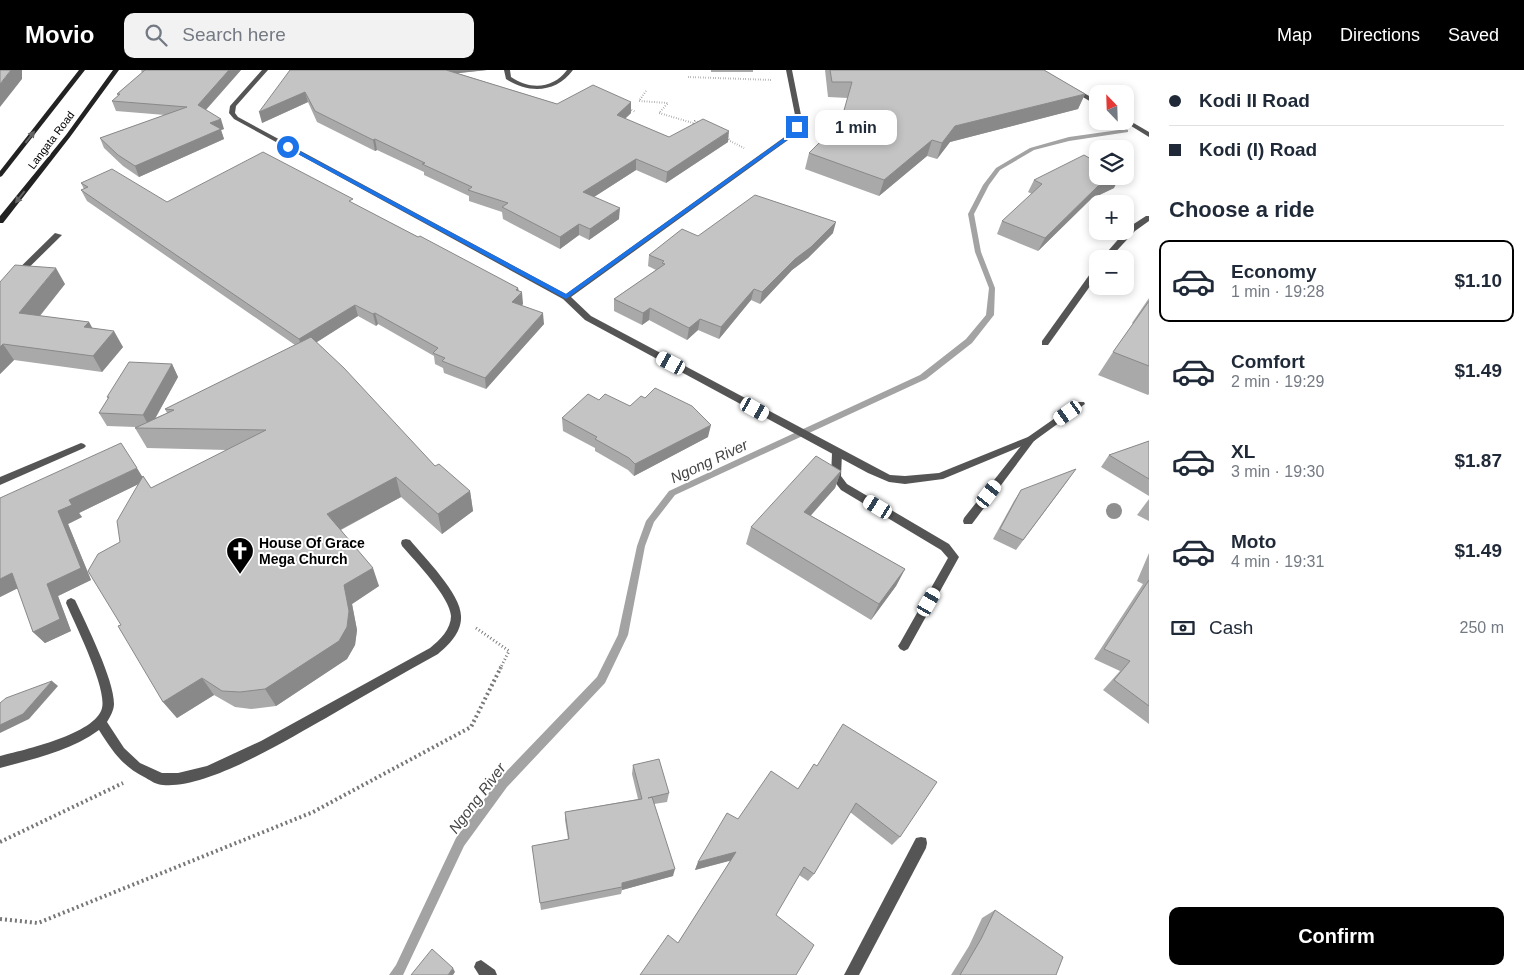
<!DOCTYPE html>
<html lang="en">
<head>
<meta charset="utf-8">
<style>
  body { margin:0; font-family:Arial,sans-serif; background:#f2f2f3; color:#1f2937; height:100vh; display:flex; flex-direction:column; font-size:19px; white-space:nowrap }
  * { box-sizing:border-box; margin:0 }
  p { font-size:16px; color:#747a83 }
  .icon { flex:none; width:28px; height:28px; fill:none; stroke:currentColor; stroke-width:2; stroke-linecap:round; stroke-linejoin:round }
  .map { position:relative; flex:1; overflow:hidden }
  .sheet { display:flex; flex-direction:column; background:#fff; width:375px }
  .sheet>* { flex:none }
  .top-card { display:grid; align-content:center; height:110px; padding:0 20px; background:#fff }
  .needle { width:32px; rotate:337deg }
  .buttons { position:absolute; left:1089px; top:15px; display:grid; gap:10px }
  .buttons a { display:grid; place-items:center; width:45px; height:45px; border-radius:10px; background:#fff; box-shadow:0 2px 8px #0003; font-size:25px }
  .end { position:absolute; width:22px; height:22px; margin:-11px; border:6px solid #1a73e8; background:#fff; box-shadow:0 0 0 2px #fff }
  .from { border-radius:50% }
  .bubble { position:absolute; height:35px; border-radius:10px; background:#fff; box-shadow:0 2px 8px #0003; font-size:16px; font-weight:600; line-height:35px; text-align:center }
  .car { position:absolute; width:15px; height:30px; margin:-15px -8px; border-radius:6px; box-shadow:0 0 4px 1px #0007; background:linear-gradient(#fff 24%,#345 0 40%,#fff 0 76%,#345 0 86%,#fff 0) }
  .top-card b { display:flex; align-items:center; gap:18px; height:48px; font-size:19px }
  .top-card b+b { border-top:1px solid #e0e1e3 }
  .top-card i { width:12px; height:12px; background:#1f2937 }
  ul { padding:0; list-style:none }
  li { display:flex; align-items:center; gap:15px; height:82px; margin:0 10px 8px; padding:0 10px; border:2px solid transparent; border-radius:10px }
  li div { flex:1 }
  li b { display:block; font-size:19px }
  li em { font-style:normal; font-weight:600 }
  li.on { border-color:#000 }
  li>.icon { width:45px; height:45px; stroke-width:1.5 }
  h2 { padding:0 20px; font-size:22px; line-height:60px }
  .pay { display:flex; align-items:center; gap:12px; height:55px; padding:0 20px; font-size:19px }
  .pay p { margin-inline-start:auto }
  .primary-button { display:flex; gap:10px; margin-top:auto; padding:10px 20px }
  .primary-button a { flex:1; height:58px; border-radius:10px; background:#000; color:#fff; font-size:20px; font-weight:600; line-height:58px; text-align:center }
  header { display:flex; align-items:center; gap:30px; box-sizing:border-box; height:70px; padding:0 25px; background:#000; color:#fff }
  header strong { font-size:24px }
  nav { display:flex; gap:28px; margin-inline-start:auto; font-size:18px }
  .search { width:350px; height:45px; background:#f2f2f3; display:flex; align-items:center; gap:12px; box-sizing:border-box; padding:0 18px; border-radius:10px; color:#747a83; font-size:19px }
  main { display:flex; flex:1; min-height:0 }
  .map>svg:first-child { display:block }
  .lines { fill:none; stroke-linecap:round; stroke-linejoin:round }
  .stream { fill:#a3a3a3; fill-rule:evenodd }
  .path-far2 { stroke:#777; stroke-width:2; stroke-dasharray:0.5 2; stroke-linecap:butt }
  .path-far1 { stroke:#777; stroke-width:3; stroke-dasharray:1 2.5; stroke-linecap:butt }
  .path { stroke:#777; stroke-width:4; stroke-dasharray:2 3; stroke-linecap:butt }
  .service { fill:#555; fill-rule:evenodd }
  .minor { fill:#555; fill-rule:evenodd }
  .secondary { fill:#222; fill-rule:evenodd }
  .tree { fill:#8f8f8f }
  .wall { fill:#a9a9a9 }
  .shaded-wall { fill:#898989 }
  .building { fill:#c4c4c4; stroke:#898989 }
  .oneway { fill:#646464 }
  .route { fill:#1a73e8 }
  .labels { text-anchor:middle; dominant-baseline:central; stroke-width:4; stroke-linejoin:round; paint-order:stroke }
  .far-street-label { font-size:11px; fill:#000; stroke:#fff }
  .poi-label { font-size:14px; font-weight:bold; fill:#000; stroke:#fff; text-anchor:start }
  .water-label { font-size:15px; font-style:italic; fill:#444; stroke:#fff }
</style>
</head>
<body>
<header>
<strong>Movio</strong>
<div class="search"><svg class="icon" aria-label="search" viewBox="0 0 24 24"><circle cx="10" cy="10" r="6"/><path d="M15 15l6 6"/></svg>Search here</div>
<nav><a>Map</a><a>Directions</a><a>Saved</a></nav>
</header>
<main>
<div class="map">
<svg width="1149" height="905" viewBox="0 0 1149 905">
  <rect width="100%" height="100%" fill="#fff"/>
  <g class="lines">
    <path class="stream" d="M1126 59 1128 60V62L1069 71 1034 80 1000 100 989 115 974 144 981 182 995 218 994 245 972 273 926 309 675 425 654 452 645 476 628 565 605 613 507 717 464 776 404 903 403 905H389L396 895 456 768 499 709 597 607 618 565 637 476 646 451 669 421 920 305 966 269 986 245 989 218 975 182 968 144 983 115 996 98 1030 78 1069 67Z"/>
    <g class="path-far2">
      <path d="M688 7 772 10"/>
      <path d="M646 21 639 31 668 33 659 43 693 53 695 51 700 53"/>
      <path d="M627 38 636 42"/>
      <path d="M726 65 730 71 744 78"/>
    </g>
    <path class="path-far1" d="M476 558 509 581 500 599"/>
    <g class="path">
      <path d="M0 772 123 713"/>
      <path d="M0 849 38 853 313 742 471 657 501 597"/>
    </g>
    <g class="service">
      <path d="M1146 146H1149V151L1135 161 1109 189H1101L1129 157Z"/>
      <path d="M55 163 62 165 3 223H0V217Z"/>
      <path d="M1095 197H1098V205L1048 275H1042V271Z"/>
      <path d="M1031 366 1036 369 1034 371 972 454H964L963 451 964 448 1028 367Z"/>
      <path d="M81 373 84 374 86 376 84 378 0 415V407Z"/>
      <path d="M837 380 842 383 841 406 847 414 949 474 959 487 908 579 904 581 900 579 898 576 900 573 948 488 941 480 841 420 831 407 832 383Z"/>
      <path d="M406 469 410 470C424 487 461 524 461 546 462 562 449 575 438 584 400 605 363 626 326 648 286 670 208 719 163 715 157 715 151 711 146 708 122 696 113 682 99 660 71 681 33 689 0 698V686C23 680 96 664 102 638 107 618 75 554 66 533L67 530 71 528 75 530C86 554 114 609 114 634 114 640 110 647 107 652L124 678 140 693 162 703H178L207 696 261 671 430 578C440 570 451 559 451 546 450 527 415 491 402 476L401 473 402 470Z"/>
    </g>
    <g class="minor">
      <path d="M262 0H268L236 36 235 43 238 47 566 224 790 63 796 50 786 0H792L802 50 795 65 571 227 591 246 890 405 905 406 939 403 1028 367 1078 332H1084L1085 334 1034 371 943 409 905 414 889 412 868 403 585 250 563 229 234 49 229 43 230 36Z"/>
      <path d="M504 0H510L511 7C530 20 553 19 567 0H573C556 23 529 24 506 9Z"/>
      <path d="M1071 18H1075L1098 31V36L1071 20Z"/>
      <path d="M1125 48 1149 62V67L1123 51H1125Z"/>
      <path d="M921 767 926 768 927 773 926 778 859 905H844L916 768Z"/>
      <path d="M481 890 495 900 497 905H479L474 897 476 892Z"/>
    </g>
    <g class="secondary">
      <path d="M79 0H85L2 106 0 107V101Z"/>
      <path d="M113 0H119L70 67 3 153H0V146L66 65Z"/>
    </g>
  </g>
  <circle class="tree" cx="1114" cy="441" r="8"/>
  <g class="wall">
    <path d="M141 0H241L206 40 224 59 221 60 224 69 139 107 123 96 104 78 100 68 165 45 116 41 112 31 118 26 117 24 142 3Z"/>
    <path d="M290 0H487L457 3 557 34 631 32V43L625 49 669 67 728 72 666 113 636 100 594 127 619 149 589 170 579 165 560 179 503 149 502 142 469 131V126L424 105V102L377 80 375 81 317 52 308 32 262 53Z"/>
    <rect x="711" y="0" width="42" height="2"/>
    <path d="M825 0H1044L1085 24 1078 39 950 72 937 89 927 86 879 126 805 99 809 83 841 51 848 28 828 27Z"/>
    <path d="M1034 110 1114 118 1091 129 1038 181 997 164 1002 151 1032 124 1028 122Z"/>
    <path d="M81 113 167 132 354 134 518 218 519 221 523 234 521 236 544 254 486 319 444 303 443 298 435 294 434 286 378 254 376 256 358 246 316 272 435 396 470 421 473 441 442 464 401 427 341 460 379 516 352 534 357 560 355 575 347 589 276 636 251 639 235 637 214 625 177 648 163 632 121 555 120 472 138 414 79 443 82 447 68 454 91 510 58 526 71 561 45 573 33 562 18 518 0 527V428L143 406 151 418 227 380 147 378 135 358 136 357 107 356 99 343 108 329 107 327 172 294 178 307 155 348 167 343 165 339 295 275 87 131 81 120 84 119Z"/>
    <path d="M833 163 808 188 792 200 760 234 751 230 719 269 698 260 687 270 649 250 642 255 614 241V229L656 200 648 196 649 185 698 166Z"/>
    <path d="M0 212 65 214 40 246 89 252 92 258 123 277 102 302 14 290 0 304Z"/>
    <path d="M1149 228V324L1148 325 1098 305 1113 282 1133 254 1132 253Z"/>
    <path d="M599 330 630 336 708 367 634 406 628 400 595 381V378L563 361 562 348Z"/>
    <path d="M1149 371V426L1101 397 1109 385Z"/>
    <path d="M841 401 835 418 810 445 905 499 896 516 871 550 746 474 751 457Z"/>
    <path d="M1069 409 1016 480 993 469 1014 431 1021 420Z"/>
    <path d="M1149 429V451L1137 445Z"/>
    <path d="M1149 483V654L1103 620 1120 601 1094 589 1143 514 1137 511Z"/>
    <path d="M814 694 900 767 892 775 850 742 814 804 808 811 799 805 678 873 731 790 695 800 698 792 738 749 798 719Z"/>
    <path d="M633 695 669 723 667 732 654 734 673 806 622 820 621 824 541 840 532 776 568 769 565 750V742L638 729 632 704Z"/>
    <path d="M995 840 1056 905H951L969 876 982 848Z"/>
  </g>
  <g class="shaded-wall">
    <path d="M11 0H22V9L0 37V14Z"/>
    <path d="M229 0H241L201 45 198 35Z"/>
    <path d="M432 0H487L433 6Z"/>
    <path d="M305 22 308 32 262 53 259 42Z"/>
    <path d="M1085 24 1078 39 950 72 937 89 942 73 955 56Z"/>
    <path d="M631 32V43L617 56V45Z"/>
    <path d="M221 49 224 59 221 60 224 69 139 107 135 96 210 53Z"/>
    <path d="M729 61 728 72 666 113 667 102Z"/>
    <path d="M375 69 377 80 375 81 373 70Z"/>
    <path d="M932 70 927 86 879 126 884 110Z"/>
    <path d="M636 89V100L583 134V122Z"/>
    <path d="M1119 106H1120L1114 118 1091 129 1038 181 1045 168 1098 116Z"/>
    <path d="M620 138 619 149 589 170 590 159Z"/>
    <path d="M836 152 833 163 808 188 792 200 760 234 762 222 795 189Z"/>
    <path d="M579 154V165L560 179V167Z"/>
    <path d="M56 198 65 214 29 259 19 243Z"/>
    <path d="M518 218 519 226 522 222 523 234 513 244 512 232 516 220Z"/>
    <path d="M754 219 751 230 719 269 721 257Z"/>
    <path d="M355 235 358 246 303 281 299 269Z"/>
    <path d="M650 238 649 250 642 255 643 243Z"/>
    <path d="M375 243 378 254 376 256 373 244Z"/>
    <path d="M543 243 544 254 486 319 485 308Z"/>
    <path d="M700 249 698 260 687 270 689 258Z"/>
    <path d="M89 252 98 268 84 257Z"/>
    <path d="M114 261 123 277 102 302 93 286Z"/>
    <path d="M3 274 14 290 0 304V277Z"/>
    <path d="M172 294 178 307 150 358 143 345Z"/>
    <path d="M711 355 708 367 634 406 635 394Z"/>
    <path d="M137 398 145 411 79 443 82 447 68 454 91 510 58 526 71 561 45 573 33 562 47 514 58 441 69 430Z"/>
    <path d="M841 401 835 418 799 459 804 442Z"/>
    <path d="M396 407 401 427 334 463 327 444Z"/>
    <path d="M470 421 473 441 442 464 438 444Z"/>
    <path d="M373 498 379 516 352 534 357 560 355 575 347 589 276 636 265 619 344 515Z"/>
    <path d="M905 499 896 516 871 550 879 534Z"/>
    <path d="M12 503 24 515 0 527V509Z"/>
    <path d="M202 608 214 625 177 648 163 632Z"/>
    <path d="M52 611 58 616 29 649 0 663V655Z"/>
    <path d="M736 782 733 790 695 800 698 792Z"/>
    <path d="M675 799 673 806 622 820V813Z"/>
    <path d="M453 898 455 902 453 905H448Z"/>
  </g>
  <g class="building">
    <path d="M0 0H11L0 14Z"/>
    <path d="M145 0H229L198 35 221 49 210 53 221 59 135 96 118 85 100 68 187 37 112 31 120 24H117Z"/>
    <path d="M290 0H446L557 34 593 15 631 32 617 45 669 67 703 49 729 61 667 102 636 89 583 122 620 138 590 159 579 154 560 167 502 137 508 133 468 120 472 117 422 94 425 93 375 69 373 70 315 41 305 22 259 42Z"/>
    <path d="M830 0H1044L1085 24 955 56 942 73 932 70 884 110 809 83 841 51 852 12H832Z"/>
    <path d="M263 82 353 129 349 131 418 167 420 166 518 218 516 220 522 222 512 232 543 243 485 308 442 291 445 288 433 283 438 278 375 243 373 244 355 235 299 269 81 120 88 117 81 113 112 99 167 132Z"/>
    <path d="M1084 85 1098 93V106H1119L1098 116 1045 168 1002 151 1042 114 1034 110Z"/>
    <path d="M755 125 836 152 811 177 795 189 762 222 754 219 721 257 700 249 689 258 650 238 643 243 614 229 665 194 662 193 664 191 649 185 682 159 698 166Z"/>
    <path d="M15 195 56 198 19 243 89 252 84 257 114 261 93 286 3 274 0 277V212Z"/>
    <path d="M1149 231V296L1113 282Z"/>
    <path d="M311 267 344 298 435 396 439 394 470 421 438 444 396 407 327 444 373 498 344 515 349 541 347 557 339 571 265 619 240 622 222 621 202 608 163 632 118 556 121 555 88 501 98 484 120 472 117 451 143 406 151 418 266 360 135 358 174 340 165 339Z"/>
    <path d="M129 292 172 294 143 345 99 343 109 327H107Z"/>
    <path d="M655 318 692 336 711 355 635 394 629 388 595 369 597 367 562 348 588 324 599 330 605 324 630 336 641 326 645 328Z"/>
    <path d="M1149 371V409L1109 385Z"/>
    <path d="M121 373 137 398 69 430 72 435 58 441 81 498 47 514 60 549 33 562 12 503 0 509V428Z"/>
    <path d="M816 386 841 401 804 442 905 499 879 534 751 457Z"/>
    <path d="M1076 399 1023 470 1000 459 1021 420Z"/>
    <path d="M1149 510V636L1114 610 1130 591 1104 579Z"/>
    <path d="M52 611 23 644 0 655V633L6 628Z"/>
    <path d="M843 654 937 712 900 767 856 733 814 804 804 797 776 845 814 875 796 905H640L668 865 678 873 736 782 698 792 727 743 738 749 771 701 798 719 814 694 817 696Z"/>
    <path d="M659 689 669 723 648 728 652 727 675 799 622 813V817L540 833 532 776 569 769 565 742 642 729 633 695Z"/>
    <path d="M995 840 1063 887 1056 905H960L981 869Z"/>
    <path d="M432 879 453 898 448 905H411Z"/>
  </g>
  <defs><path id="oneway-solid" d="M-6-.8H1V-3.2L6.5 0L1 3.2V.8H-6Z" transform="scale(1.25)"/></defs>
  <g class="oneway">
    <use href="#oneway-solid" transform="translate(30 67) rotate(-52)"/>
    <use href="#oneway-solid" transform="translate(20 127) rotate(128)"/>
  </g>
  <path class="route" d="M796 56 800 57 794 65 566 229 285 77 290 76 566 224 791 63Z"/>
  <defs>
    <symbol id="church-pin" viewBox="-11 -11 22 30"><path d="M0 17L-7.5 6A9.5 9.5 0 1 1 7.5 6Z" fill="#000" stroke="#fff"/><path d="M-1.2-6h2.4v3.5h3.3v2.4h-3.3V6h-2.4V-.1h-3.3v-2.4h3.3Z" fill="#fff"/></symbol>
  </defs>
  <g fill-rule="evenodd">
    <use href="#church-pin" x="224" y="465" width="32" height="43"/>
  </g>
  <g class="labels">
    <g class="far-street-label">
      <text transform="translate(51 70) rotate(-53)">Langata Road</text>
    </g>
    <g class="poi-label">
      <text x="259" y="473">House Of Grace<tspan x="259" dy="16">Mega Church</tspan></text>
    </g>
    <g class="water-label">
      <text transform="translate(709 391) rotate(-25)">Ngong River</text>
      <text transform="translate(477 728) rotate(-53)">Ngong River</text>
    </g>
  </g>
</svg>
<div class="buttons">
<a><svg class="needle" viewBox="-14 -14 28 28"><path d="M0-13l5 13h-10z" fill="#e53935"/><path d="M0 13l5-13h-10z" fill="#747a83"/></svg></a>
<a><svg class="icon" aria-label="layers" viewBox="0 0 24 24"><path d="M12 4l9 5-9 5-9-5zM3 14l9 5 9-5"/></svg></a>
<a>+</a>
<a>−</a>
</div>
<i class="end from" style="left:288px;top:77px"></i>
<i class="end" style="left:797px;top:57px"></i>
<div class="bubble" style="left:815px;top:40px;width:82px">1 min</div>
<i class="car" style="left:671px;top:293px;rotate:298deg"></i>
<i class="car" style="left:755px;top:339px;rotate:119deg"></i>
<i class="car" style="left:1068px;top:343px;rotate:235deg"></i>
<i class="car" style="left:989px;top:424px;rotate:37deg"></i>
<i class="car" style="left:878px;top:437px;rotate:301deg"></i>
<i class="car" style="left:929px;top:532px;rotate:30deg"></i>
</div>
<section class="sheet">
<div class="top-card">
<b><i class="from"></i>Kodi II Road</b>
<b><i></i>Kodi (I) Road</b>
</div>
<h2>Choose a ride</h2>
<ul>
<li class="on"><svg class="icon" aria-label="car" viewBox="0 0 24 24"><path d="M5 17H2v-5l4-1 3-4h7l3 4 3 1v5h-3M9 17h6M6 11h13"/><circle cx="7" cy="17" r="2"/><circle cx="17" cy="17" r="2"/></svg><div><b>Economy</b><p>1 min · 19:28</p></div><em>$1.10</em></li>
<li><svg class="icon" aria-label="car" viewBox="0 0 24 24"><path d="M5 17H2v-5l4-1 3-4h7l3 4 3 1v5h-3M9 17h6M6 11h13"/><circle cx="7" cy="17" r="2"/><circle cx="17" cy="17" r="2"/></svg><div><b>Comfort</b><p>2 min · 19:29</p></div><em>$1.49</em></li>
<li><svg class="icon" aria-label="car" viewBox="0 0 24 24"><path d="M5 17H2v-5l4-1 3-4h7l3 4 3 1v5h-3M9 17h6M6 11h13"/><circle cx="7" cy="17" r="2"/><circle cx="17" cy="17" r="2"/></svg><div><b>XL</b><p>3 min · 19:30</p></div><em>$1.87</em></li>
<li><svg class="icon" aria-label="car" viewBox="0 0 24 24"><path d="M5 17H2v-5l4-1 3-4h7l3 4 3 1v5h-3M9 17h6M6 11h13"/><circle cx="7" cy="17" r="2"/><circle cx="17" cy="17" r="2"/></svg><div><b>Moto</b><p>4 min · 19:31</p></div><em>$1.49</em></li>
</ul>
<div class="pay"><svg class="icon" aria-label="cash" viewBox="0 0 24 24"><path d="M3 7h18v10H3z"/><circle cx="12" cy="12" r="2"/></svg>Cash<p>250 m</p></div>
<div class="primary-button"><a>Confirm</a></div>
</section>
</main>
</body>
</html>
